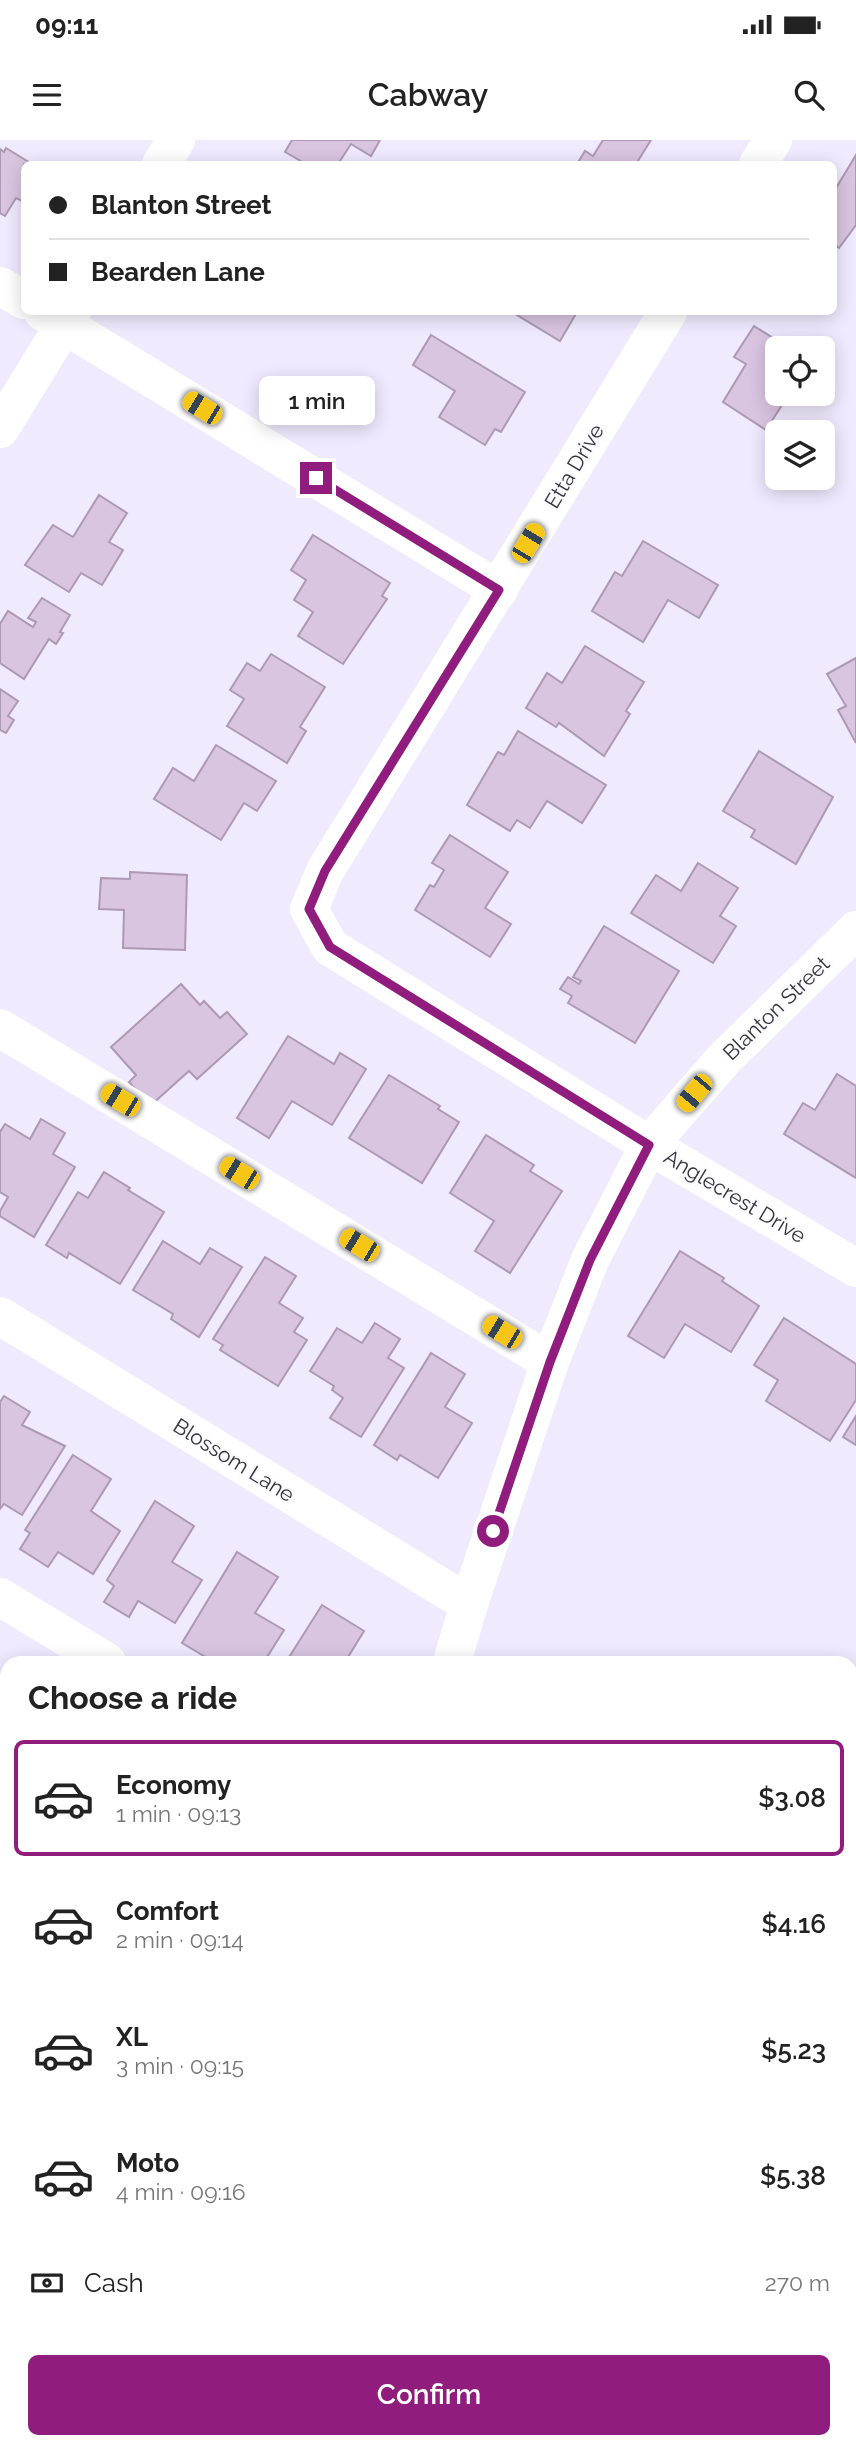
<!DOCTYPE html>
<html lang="en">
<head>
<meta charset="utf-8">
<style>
  body { margin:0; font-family:Raleway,sans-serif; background:#f6f6f6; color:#222; height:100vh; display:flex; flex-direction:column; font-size:26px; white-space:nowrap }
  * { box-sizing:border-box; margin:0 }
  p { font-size:23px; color:#767676 }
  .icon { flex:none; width:38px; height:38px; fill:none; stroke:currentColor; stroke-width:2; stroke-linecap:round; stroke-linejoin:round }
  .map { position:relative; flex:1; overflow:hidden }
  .drawer { position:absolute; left:0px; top:1516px; width:858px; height:793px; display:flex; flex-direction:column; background:#fff; border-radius:21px 21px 0 0; box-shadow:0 4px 18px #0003 }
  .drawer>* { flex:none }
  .hud { position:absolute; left:21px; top:21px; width:816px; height:154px; border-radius:10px; box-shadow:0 4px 18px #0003; display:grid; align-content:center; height:154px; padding:0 28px; background:#fff }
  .tools { position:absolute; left:765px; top:196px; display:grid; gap:14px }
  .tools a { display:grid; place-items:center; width:70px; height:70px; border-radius:10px; background:#fff; box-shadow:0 4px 18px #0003; font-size:35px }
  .end { position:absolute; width:32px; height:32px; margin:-16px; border:9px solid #901d7e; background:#fff; box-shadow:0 0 0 4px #fff }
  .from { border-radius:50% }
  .bubble { position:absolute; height:49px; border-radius:10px; background:#fff; box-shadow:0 4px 18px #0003; font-size:23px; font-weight:600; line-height:49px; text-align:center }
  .car { position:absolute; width:21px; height:42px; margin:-21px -10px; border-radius:9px; box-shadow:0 0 5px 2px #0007; background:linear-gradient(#f5c518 24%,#345 0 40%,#f5c518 0 76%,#345 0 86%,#f5c518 0) }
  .hud b { display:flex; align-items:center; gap:24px; height:66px; font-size:26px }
  .hud b+b { border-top:2px solid #e0e0e0 }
  .hud i { width:18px; height:18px; background:#222 }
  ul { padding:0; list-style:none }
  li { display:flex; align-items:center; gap:21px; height:116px; margin:0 14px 10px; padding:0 14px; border:4px solid transparent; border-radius:10px }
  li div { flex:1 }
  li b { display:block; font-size:26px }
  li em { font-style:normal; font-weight:600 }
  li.selected { border-color:#901d7e }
  li>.icon { width:63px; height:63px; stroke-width:1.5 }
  h2 { padding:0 28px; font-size:32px; line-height:84px }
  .pay { display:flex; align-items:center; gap:18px; height:77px; padding:0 28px; font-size:26px }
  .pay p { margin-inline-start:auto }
  .button { display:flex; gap:14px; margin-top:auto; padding:14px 28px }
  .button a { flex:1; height:80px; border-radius:10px; background:#901d7e; color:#fff; font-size:28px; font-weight:600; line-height:80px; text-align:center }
  .status { display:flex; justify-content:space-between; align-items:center; height:49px; padding:0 35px; background:#fff; direction:ltr }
  .status svg { height:19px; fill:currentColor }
  header { display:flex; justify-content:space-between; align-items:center; height:91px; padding:0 28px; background:#fff; font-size:32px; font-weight:600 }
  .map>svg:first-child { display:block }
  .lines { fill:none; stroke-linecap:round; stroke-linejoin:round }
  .river { stroke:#a0b5ce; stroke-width:60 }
  .building { fill:#dac5e1; stroke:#ad99b4; stroke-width:2 }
  .minor { stroke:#fff; stroke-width:38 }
  .route { stroke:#901d7e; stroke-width:9 }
  .labels { text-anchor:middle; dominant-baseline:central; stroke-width:5; stroke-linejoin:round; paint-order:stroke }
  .street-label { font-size:21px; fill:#35313d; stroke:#fbfbfb }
</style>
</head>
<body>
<div class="status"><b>09:11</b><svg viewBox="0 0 49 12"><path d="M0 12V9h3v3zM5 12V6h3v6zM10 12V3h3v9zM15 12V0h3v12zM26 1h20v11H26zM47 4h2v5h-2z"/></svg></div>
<header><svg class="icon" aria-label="menu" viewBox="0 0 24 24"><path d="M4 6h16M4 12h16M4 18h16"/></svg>Cabway<svg class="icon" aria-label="search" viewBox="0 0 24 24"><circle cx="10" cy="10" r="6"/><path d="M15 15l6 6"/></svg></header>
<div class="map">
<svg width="856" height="2307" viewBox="0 0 856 2307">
  <rect width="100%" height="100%" fill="#f0eafe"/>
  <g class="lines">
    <g class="river">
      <path d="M850 2064 856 2063"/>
      <path d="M685 2301 689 2307"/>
    </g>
  </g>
  <g class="building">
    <path d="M292 0H380L371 16 351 4 338 24H306L285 12Z"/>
    <path d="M603 0H651L636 24H577L585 11 593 16Z"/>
    <path d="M6 8 32 24H24V62L16 58 5 76 0 73V9L4 12Z"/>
    <path d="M856 15V85L839 108 833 104V53Z"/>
    <path d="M512 172H577L560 201Z"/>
    <path d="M754 186 789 208H777V254H789L766 290 723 262 746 224 734 217Z"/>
    <path d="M431 195 525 252 501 292 495 289 485 305 439 277 455 251 413 225Z"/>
    <path d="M99 355 127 373 109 402 123 410 102 445 81 433 69 452 25 425 53 385 73 397Z"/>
    <path d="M313 395 390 443 382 456 387 459 343 524 298 496 313 472 294 460 306 440 291 430Z"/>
    <path d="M643 401 718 445 699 478 668 460 643 502 592 471 615 432 622 436Z"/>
    <path d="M42 458 70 475 60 492 63 493 56 504 49 499 24 539 0 523V484L8 471 33 487 36 482 28 478Z"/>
    <path d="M585 506 644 542 626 571 630 574 604 616 559 583 556 587 526 568 547 533 562 543Z"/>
    <path d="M271 514 325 547 300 587 306 591 287 623 227 586 244 559 230 550 247 523 260 531Z"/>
    <path d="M856 518V603L838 570 846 566 827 534Z"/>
    <path d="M0 549 18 561 8 576 14 580 6 593 0 590Z"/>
    <path d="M518 591 606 645 582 683 547 661 530 688 517 680 510 691 467 665 498 612 504 615Z"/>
    <path d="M216 605 276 641 257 671 244 663 221 700 154 659 173 628 194 641Z"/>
    <path d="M759 611 833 657 796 724 751 697 755 690 723 671Z"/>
    <path d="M450 695 508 732 485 768 511 784 490 817 415 770 430 745 434 747 444 730 432 723Z"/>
    <path d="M698 723 738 748 720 776 736 786 713 823 631 773 656 735 681 751Z"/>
    <path d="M130 732 187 735 185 810 123 808 124 770 99 769 101 738 130 739Z"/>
    <path d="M604 786 679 831 635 903 568 863 572 856 560 849 568 837 579 844 581 841 573 837Z"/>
    <path d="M181 844 200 865 204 861 220 878 227 872 247 894 197 939 189 931 150 966 129 942 136 935 111 907Z"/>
    <path d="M288 896 334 924 340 913 366 929 332 985 292 961 269 998 237 978Z"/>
    <path d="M837 934 856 946V1038L784 994 803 963 815 970Z"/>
    <path d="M389 935 440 966 438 969 459 982 422 1043 349 998Z"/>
    <path d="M41 979 65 993 53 1014 75 1027 34 1097 0 1076V1071L8 1057 0 1052V992L5 984 30 999Z"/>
    <path d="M486 995 534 1025 530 1031 562 1051 510 1133 475 1111 494 1081 450 1053Z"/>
    <path d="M104 1032 130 1048 128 1050 164 1072 120 1144 69 1113 67 1118 46 1105 78 1052 88 1058Z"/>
    <path d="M163 1101 200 1124 210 1108 242 1127 199 1197 171 1179 173 1174 133 1150Z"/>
    <path d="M680 1111 724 1138 722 1141 759 1166 731 1212 685 1184 664 1218 628 1196Z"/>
    <path d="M265 1117 296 1136 279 1163 303 1178 294 1192 307 1200 278 1246 220 1210 223 1205 213 1199Z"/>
    <path d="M784 1178 856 1224V1260L830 1301 766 1261 778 1240 754 1225Z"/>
    <path d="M375 1183 400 1199 388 1218 404 1228 361 1297 330 1278 343 1258 332 1250 334 1246 310 1231 337 1188 362 1203Z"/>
    <path d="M431 1213 465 1234 445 1267 472 1283 438 1338 400 1315 397 1320 374 1305Z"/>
    <path d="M4 1256 30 1272 22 1285 65 1306 22 1375 4 1364 0 1369V1262Z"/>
    <path d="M856 1276V1305L843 1297Z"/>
    <path d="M73 1315 111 1339 91 1371 120 1391 93 1434 58 1412 48 1427 20 1409 30 1393 25 1390Z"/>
    <path d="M155 1361 194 1386 172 1422 202 1440 175 1483 138 1461 129 1477 104 1462 114 1446 107 1440Z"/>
    <path d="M237 1412 278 1437 255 1473 284 1490 264 1522H214L182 1503Z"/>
    <path d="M322 1465 364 1491 345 1522H286Z"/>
    <path d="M5 1533 7 1534V1645L0 1641V1540Z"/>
    <path d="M0 1826 7 1830 5 1839 7 1840V1908L2 1918 0 1917Z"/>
    <path d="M7 2142V2214L0 2210V2153Z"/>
    <path d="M272 2301H302V2305L308 2304V2307H250Z"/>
    <path d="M483 2301H545L547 2307H485Z"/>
  </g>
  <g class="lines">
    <g class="minor">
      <path d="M161 24 176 0"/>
      <path d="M758 24 773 0"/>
      <path d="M0 146 24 160"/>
      <path d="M43 172 499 450"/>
      <path d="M668 172 325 731 309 769 330 807 649 1005 856 1128"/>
      <path d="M0 289 72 172"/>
      <path d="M0 888 550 1222"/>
      <path d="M0 1176 469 1464"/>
      <path d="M0 1457 107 1522"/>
      <path d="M452 1522 469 1464 550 1222 590 1120 649 1005 724 919 856 790"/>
      <path d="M0 1733 7 1736"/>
      <path d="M0 2017 7 2022"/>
      <path d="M393 2301 394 2307"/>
      <path d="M0 2305 3 2307"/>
      <path d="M140 2307V2301"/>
    </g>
  </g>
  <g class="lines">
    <path class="route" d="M316 338 499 450 325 731 309 769 330 807 649 1005 590 1120 550 1222 493 1391"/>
  </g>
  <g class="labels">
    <g class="street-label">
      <text transform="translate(574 326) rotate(-59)">Etta Drive</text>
      <text transform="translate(776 868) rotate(-44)">Blanton Street</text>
      <text transform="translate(735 1056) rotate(31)">Anglecrest Drive</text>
      <text transform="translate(234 1320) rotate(32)">Blossom Lane</text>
    </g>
  </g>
</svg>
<div class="tools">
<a><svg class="icon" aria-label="locate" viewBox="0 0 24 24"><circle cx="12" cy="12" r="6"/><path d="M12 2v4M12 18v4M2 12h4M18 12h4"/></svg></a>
<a><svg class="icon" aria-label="layers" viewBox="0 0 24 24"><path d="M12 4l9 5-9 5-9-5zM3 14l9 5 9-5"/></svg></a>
</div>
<i class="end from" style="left:493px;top:1391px"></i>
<i class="end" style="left:316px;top:338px"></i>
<div class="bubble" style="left:259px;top:236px;width:116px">1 min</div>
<i class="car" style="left:202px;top:268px;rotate:301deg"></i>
<i class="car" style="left:528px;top:403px;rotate:31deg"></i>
<i class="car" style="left:694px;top:953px;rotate:220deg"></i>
<i class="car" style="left:120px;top:960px;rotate:301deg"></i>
<i class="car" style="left:239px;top:1033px;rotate:301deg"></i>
<i class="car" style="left:359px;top:1105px;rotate:301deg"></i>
<i class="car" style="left:502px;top:1192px;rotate:301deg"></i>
<div class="hud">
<b><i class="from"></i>Blanton Street</b>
<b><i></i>Bearden Lane</b>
</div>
<section class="drawer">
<h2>Choose a ride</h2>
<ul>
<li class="selected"><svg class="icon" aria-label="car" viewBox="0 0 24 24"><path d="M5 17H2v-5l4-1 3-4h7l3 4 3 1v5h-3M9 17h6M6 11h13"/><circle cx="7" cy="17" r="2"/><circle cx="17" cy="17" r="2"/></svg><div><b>Economy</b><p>1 min · 09:13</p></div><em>$3.08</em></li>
<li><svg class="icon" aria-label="car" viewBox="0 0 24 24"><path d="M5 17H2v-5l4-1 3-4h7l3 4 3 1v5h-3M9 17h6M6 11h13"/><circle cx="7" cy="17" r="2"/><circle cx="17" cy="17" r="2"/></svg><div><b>Comfort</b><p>2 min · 09:14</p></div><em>$4.16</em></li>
<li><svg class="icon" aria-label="car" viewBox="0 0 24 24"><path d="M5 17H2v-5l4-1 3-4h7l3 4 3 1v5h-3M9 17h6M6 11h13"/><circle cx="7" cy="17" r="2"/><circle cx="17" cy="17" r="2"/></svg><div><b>XL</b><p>3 min · 09:15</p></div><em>$5.23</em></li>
<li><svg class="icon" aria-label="car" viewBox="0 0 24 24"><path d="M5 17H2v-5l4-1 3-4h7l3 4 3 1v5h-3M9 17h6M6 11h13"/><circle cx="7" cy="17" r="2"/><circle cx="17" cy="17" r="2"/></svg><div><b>Moto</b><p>4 min · 09:16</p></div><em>$5.38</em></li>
</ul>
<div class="pay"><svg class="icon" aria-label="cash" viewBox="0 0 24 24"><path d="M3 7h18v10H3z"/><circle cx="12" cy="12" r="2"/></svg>Cash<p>270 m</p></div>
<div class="button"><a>Confirm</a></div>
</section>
</div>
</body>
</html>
